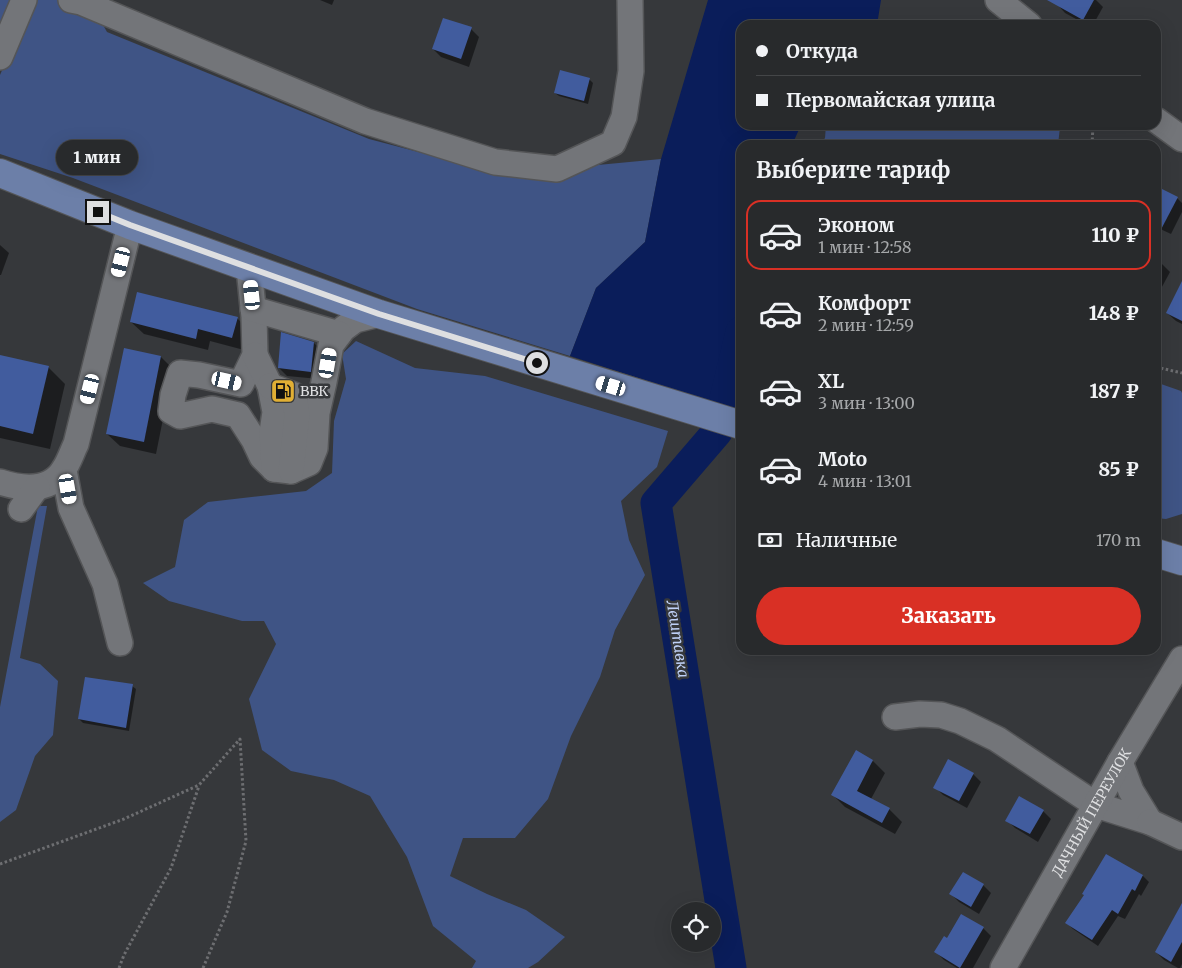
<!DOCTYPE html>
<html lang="ru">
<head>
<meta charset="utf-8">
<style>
  body { margin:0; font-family:Merriweather,serif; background:#343638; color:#f1f3f6; height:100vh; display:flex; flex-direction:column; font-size:19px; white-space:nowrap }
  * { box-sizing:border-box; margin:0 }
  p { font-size:16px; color:#a5a7a9 }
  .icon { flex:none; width:28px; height:28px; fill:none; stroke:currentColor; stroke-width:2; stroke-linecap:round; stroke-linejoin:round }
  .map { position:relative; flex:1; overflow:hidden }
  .panel { position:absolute; left:736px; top:140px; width:425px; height:515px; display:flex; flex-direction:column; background:#282a2c; border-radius:15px; box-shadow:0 5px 20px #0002,0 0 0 1px #444648 }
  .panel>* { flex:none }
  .banner { position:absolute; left:736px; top:20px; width:425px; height:110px; border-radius:15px; box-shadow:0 5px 20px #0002,0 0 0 1px #444648; display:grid; align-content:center; height:110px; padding:0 20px; background:#282a2c }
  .buttons { position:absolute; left:671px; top:902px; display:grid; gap:10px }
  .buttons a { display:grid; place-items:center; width:50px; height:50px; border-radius:50%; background:#282a2c; box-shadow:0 5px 20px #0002,0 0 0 1px #444648; font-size:25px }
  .end { position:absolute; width:22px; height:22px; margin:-11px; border:6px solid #dedfe1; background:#111; box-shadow:0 0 0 2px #111 }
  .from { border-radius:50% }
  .bubble { position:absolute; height:35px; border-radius:18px; background:#282a2c; box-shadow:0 5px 20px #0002,0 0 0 1px #444648; font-size:16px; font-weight:800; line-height:35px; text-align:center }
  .car { position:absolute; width:15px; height:30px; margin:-15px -8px; border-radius:6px; box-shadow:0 0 4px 1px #0007; background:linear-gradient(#fff 24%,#345 0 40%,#fff 0 76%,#345 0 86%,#fff 0) }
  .banner b { display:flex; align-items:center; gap:18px; height:48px; font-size:19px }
  .banner b+b { border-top:1px solid #444648 }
  .banner i { width:12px; height:12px; background:#f1f3f6 }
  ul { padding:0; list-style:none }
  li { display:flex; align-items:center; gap:15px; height:70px; margin:0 10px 8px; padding:0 10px; border:2px solid transparent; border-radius:15px }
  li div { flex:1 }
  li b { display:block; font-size:19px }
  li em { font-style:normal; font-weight:800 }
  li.on { border-color:#d93025 }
  li>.icon { width:45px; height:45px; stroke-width:1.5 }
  h2 { padding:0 20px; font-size:22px; line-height:60px }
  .pay { display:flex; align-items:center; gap:12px; height:55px; padding:0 20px; font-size:19px }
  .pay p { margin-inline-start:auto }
  .action { display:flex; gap:10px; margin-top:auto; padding:10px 20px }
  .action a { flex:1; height:58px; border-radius:30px; background:#d93025; color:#fff; font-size:20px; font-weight:800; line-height:58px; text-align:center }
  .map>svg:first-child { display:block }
  .green { fill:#3f5485 }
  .water { fill:#0a1d5a }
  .shadow { fill:#0007 }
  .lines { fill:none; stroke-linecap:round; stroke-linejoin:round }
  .river { stroke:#0a1d5a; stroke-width:31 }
  .building { fill:#415c9e }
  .minor-casing { stroke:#545557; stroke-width:28 }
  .major-casing { stroke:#545557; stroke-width:30 }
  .path { stroke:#6d6e71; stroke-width:3; stroke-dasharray:2.5 2.5; stroke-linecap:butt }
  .minor { stroke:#737579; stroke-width:25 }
  .major { stroke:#6c7fa8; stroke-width:28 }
  .route { stroke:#dedfe1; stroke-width:6 }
  .labels { text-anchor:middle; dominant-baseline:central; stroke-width:5; stroke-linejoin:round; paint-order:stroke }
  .poi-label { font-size:14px; fill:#dedfe1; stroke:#36383b; text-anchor:start }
  .street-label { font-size:14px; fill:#dedfe1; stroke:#36383b }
  .water-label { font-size:15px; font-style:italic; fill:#bfd1f7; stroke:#36383b }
</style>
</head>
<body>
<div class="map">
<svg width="1182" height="968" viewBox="0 0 1182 968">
  <rect width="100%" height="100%" fill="#36383b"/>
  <g class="green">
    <path d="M0 0H89L107 32 369 139 502 174 661 159 645 242 596 288 570 356 417 309 73 178 0 154V75L11 50 0 47Z"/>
    <path d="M826 125H936C949 128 964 130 977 125H1061L1060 127 1058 145H820L825 138Z"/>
    <path d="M356 341 415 368 485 376 668 431 657 467 621 501 629 540 645 575 615 630 600 677 571 736 548 799 515 838H463L450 876 487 894 526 910 565 937 538 962 528 968H472L476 961 433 926 407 857 370 796 334 780 291 771 262 750 249 699 276 644 264 621H242L169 601 143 583 175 567 184 520 208 502 306 491 332 473 334 421 346 379 342 354Z"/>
    <path d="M1156 384H1161L1181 391 1182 393V514L1166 519 1156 518Z"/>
    <path d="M38 506H47L20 658 40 664 58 681 53 735 35 756 16 810 0 822V707Z"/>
  </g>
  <path class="water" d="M708 0H881L877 25H741V125H801L792 145H741V411L570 356 596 288 645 242 661 159Z"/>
  <g class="shadow">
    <path d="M320 0H334L332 5Z"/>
    <path d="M1060 0H1096L1103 7 1093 25H1087L1065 13 1057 4Z"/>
    <path d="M471 29 479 37 469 67 441 57 433 49Z"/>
    <path d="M589 79 593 83 588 104 559 96 555 93Z"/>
    <path d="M1177 198 1182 203V212L1171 234 1156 227Z"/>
    <path d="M0 245 9 253 1 275H0Z"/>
    <path d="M1156 261 1162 264 1170 272 1156 298Z"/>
    <path d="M1182 284V324L1176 321 1167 313Z"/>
    <path d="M237 318 249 330 244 350 210 341 208 350 144 334 131 322Z"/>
    <path d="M314 343 322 351 319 379 287 376 279 368Z"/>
    <path d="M125 349 161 357 173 369 156 454 120 446 107 434Z"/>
    <path d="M0 356 48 367 65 384 50 449 0 438Z"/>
    <path d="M132 686 136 689 129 731 83 723 79 719Z"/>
    <path d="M873 761 885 773 871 799 889 809 902 822 895 834 845 807 833 795Z"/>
    <path d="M973 774 981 782 967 808 943 795 935 787Z"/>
    <path d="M1043 811 1051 819 1038 842 1015 828 1007 820Z"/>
    <path d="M1107 856 1143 876 1149 882 1141 896 1139 894 1125 919 1118 916 1098 946 1073 929 1067 923 1085 895Z"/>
    <path d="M983 885 991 893 979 914 959 902 951 894Z"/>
    <path d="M1182 925V964L1180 968H1178L1164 960 1156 952Z"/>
    <path d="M983 928 991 936 973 968H957L944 960 936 952 947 939Z"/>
  </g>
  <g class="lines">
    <path class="river" d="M731 968 656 503 717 432 741 332"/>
  </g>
  <g class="building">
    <path d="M1047 0H1094L1083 20Z"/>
    <path d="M443 18 472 27 461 59 432 49Z"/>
    <path d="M560 70 590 78 584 101 554 93Z"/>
    <path d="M1156 186 1178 197 1156 239Z"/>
    <path d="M1182 281V321L1166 313Z"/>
    <path d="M137 292 238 317 232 338 198 329 196 339 130 322Z"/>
    <path d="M281 332 314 342 311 372 278 368Z"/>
    <path d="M124 348 161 356 144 442 106 434Z"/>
    <path d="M0 355 49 366 33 434 0 426Z"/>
    <path d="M85 677 133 684 126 728 78 719Z"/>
    <path d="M856 750 873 760 857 791 890 808 882 823 831 795Z"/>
    <path d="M948 759 974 773 959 801 933 788Z"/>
    <path d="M1019 796 1044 810 1030 834 1005 821Z"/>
    <path d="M1106 854 1143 875 1135 891 1132 889 1118 914 1112 910 1092 940 1065 923 1084 895 1082 894Z"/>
    <path d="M963 872 984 884 971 907 949 894Z"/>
    <path d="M1182 903V942L1171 962 1155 952Z"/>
    <path d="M961 914 984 927 960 968 934 952 944 936 947 938Z"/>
  </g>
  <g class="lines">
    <defs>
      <g id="minor">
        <path d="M71 0 81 2 365 121 495 162 557 169 613 143 624 117 631 71 630 0"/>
        <path d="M998 0 1029 25"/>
        <path d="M0 57 24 0"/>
        <path d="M1156 120 1182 139"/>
        <path d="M249 268 254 317 255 355 241 384 199 375 180 373 173 395 171 411 180 416 212 409 238 415 254 440 262 457 274 469 291 471 309 463 315 448 317 413 324 382 331 345 343 329 355 320 379 314"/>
        <path d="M253 309 339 334"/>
        <path d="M255 355 270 386 275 412 272 432 274 469"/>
        <path d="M270 386 294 395 297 415 291 471"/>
        <path d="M64 470 71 508 105 584 120 643"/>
        <path d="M0 482C22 489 50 493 64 469 69 462 72 452 76 444L130 225"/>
        <path d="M21 509 37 487"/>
        <path d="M895 717 920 714 941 715 960 721 997 739 1096 805 1150 822 1131 791 1120 762"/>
        <path d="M1150 822 1182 837"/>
        <path id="s1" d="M1003 968 1120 762 1182 659"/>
      </g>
      <g id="major">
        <path d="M0 173 130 225 379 314 741 425"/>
        <path d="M1156 553 1182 561"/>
      </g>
    </defs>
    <use href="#minor" class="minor-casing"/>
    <use href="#major" class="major-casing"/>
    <g class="path">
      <path d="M1092 145 1093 125"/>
      <path d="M1156 367 1182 373"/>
      <path d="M0 864 124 819 199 785 240 739 246 841 227 912 203 968"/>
      <path d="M119 968 124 955 171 868 199 786"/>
    </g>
    <use href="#minor" class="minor"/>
    <use href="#major" class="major"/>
  </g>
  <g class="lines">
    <path class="route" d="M98 212 130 225 379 314 537 363"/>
  </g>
  <defs>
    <symbol id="fuel-square" viewBox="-11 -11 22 22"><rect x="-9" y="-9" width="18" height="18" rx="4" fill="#e1af34" stroke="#36383b"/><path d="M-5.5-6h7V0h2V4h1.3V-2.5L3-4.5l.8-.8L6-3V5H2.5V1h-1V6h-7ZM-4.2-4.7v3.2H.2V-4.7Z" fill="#111"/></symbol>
  </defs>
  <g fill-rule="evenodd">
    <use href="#fuel-square" x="269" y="377" width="28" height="28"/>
  </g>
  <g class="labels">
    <g class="poi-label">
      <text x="300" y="391">ВВК</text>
    </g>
    <g class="street-label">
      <text stroke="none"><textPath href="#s1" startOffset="179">ДАЧНЫЙ ПЕРЕУЛОК</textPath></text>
    </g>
    <g class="water-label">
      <text transform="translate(678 639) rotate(81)">Лештавка</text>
    </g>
  </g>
</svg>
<div class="buttons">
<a><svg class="icon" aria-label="locate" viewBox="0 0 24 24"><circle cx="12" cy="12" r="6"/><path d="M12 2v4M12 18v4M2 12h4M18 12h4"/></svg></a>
</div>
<i class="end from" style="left:537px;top:363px"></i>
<i class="end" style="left:98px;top:212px"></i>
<div class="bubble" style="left:56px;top:140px;width:82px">1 мин</div>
<i class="car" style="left:121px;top:262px;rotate:194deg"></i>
<i class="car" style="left:252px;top:295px;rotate:354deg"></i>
<i class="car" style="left:328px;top:363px;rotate:10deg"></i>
<i class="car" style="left:227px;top:381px;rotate:103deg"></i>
<i class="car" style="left:611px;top:386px;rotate:287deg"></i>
<i class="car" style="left:90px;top:389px;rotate:194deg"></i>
<i class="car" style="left:68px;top:489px;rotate:170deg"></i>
<div class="banner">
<b><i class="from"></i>Откуда</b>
<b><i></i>Первомайская улица</b>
</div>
<section class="panel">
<h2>Выберите тариф</h2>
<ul>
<li class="on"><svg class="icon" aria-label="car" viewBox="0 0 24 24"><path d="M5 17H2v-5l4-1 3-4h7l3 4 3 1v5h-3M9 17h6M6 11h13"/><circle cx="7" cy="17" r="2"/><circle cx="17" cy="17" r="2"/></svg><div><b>Эконом</b><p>1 мин · 12:58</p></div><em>110 ₽</em></li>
<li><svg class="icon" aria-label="car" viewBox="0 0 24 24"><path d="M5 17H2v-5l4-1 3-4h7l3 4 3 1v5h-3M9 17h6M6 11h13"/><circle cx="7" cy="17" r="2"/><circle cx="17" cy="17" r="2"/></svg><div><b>Комфорт</b><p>2 мин · 12:59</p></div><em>148 ₽</em></li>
<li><svg class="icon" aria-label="car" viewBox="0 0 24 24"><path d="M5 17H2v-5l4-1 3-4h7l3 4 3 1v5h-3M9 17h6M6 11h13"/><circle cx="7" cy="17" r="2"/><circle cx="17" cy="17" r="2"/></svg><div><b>XL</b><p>3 мин · 13:00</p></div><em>187 ₽</em></li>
<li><svg class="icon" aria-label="car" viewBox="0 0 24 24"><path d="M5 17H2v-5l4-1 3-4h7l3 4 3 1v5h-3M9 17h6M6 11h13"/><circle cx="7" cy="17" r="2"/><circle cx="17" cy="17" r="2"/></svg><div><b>Moto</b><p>4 мин · 13:01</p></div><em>85 ₽</em></li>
</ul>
<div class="pay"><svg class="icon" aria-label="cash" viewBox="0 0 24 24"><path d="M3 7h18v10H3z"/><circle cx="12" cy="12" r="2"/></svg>Наличные<p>170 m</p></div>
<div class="action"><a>Заказать</a></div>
</section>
</div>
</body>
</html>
